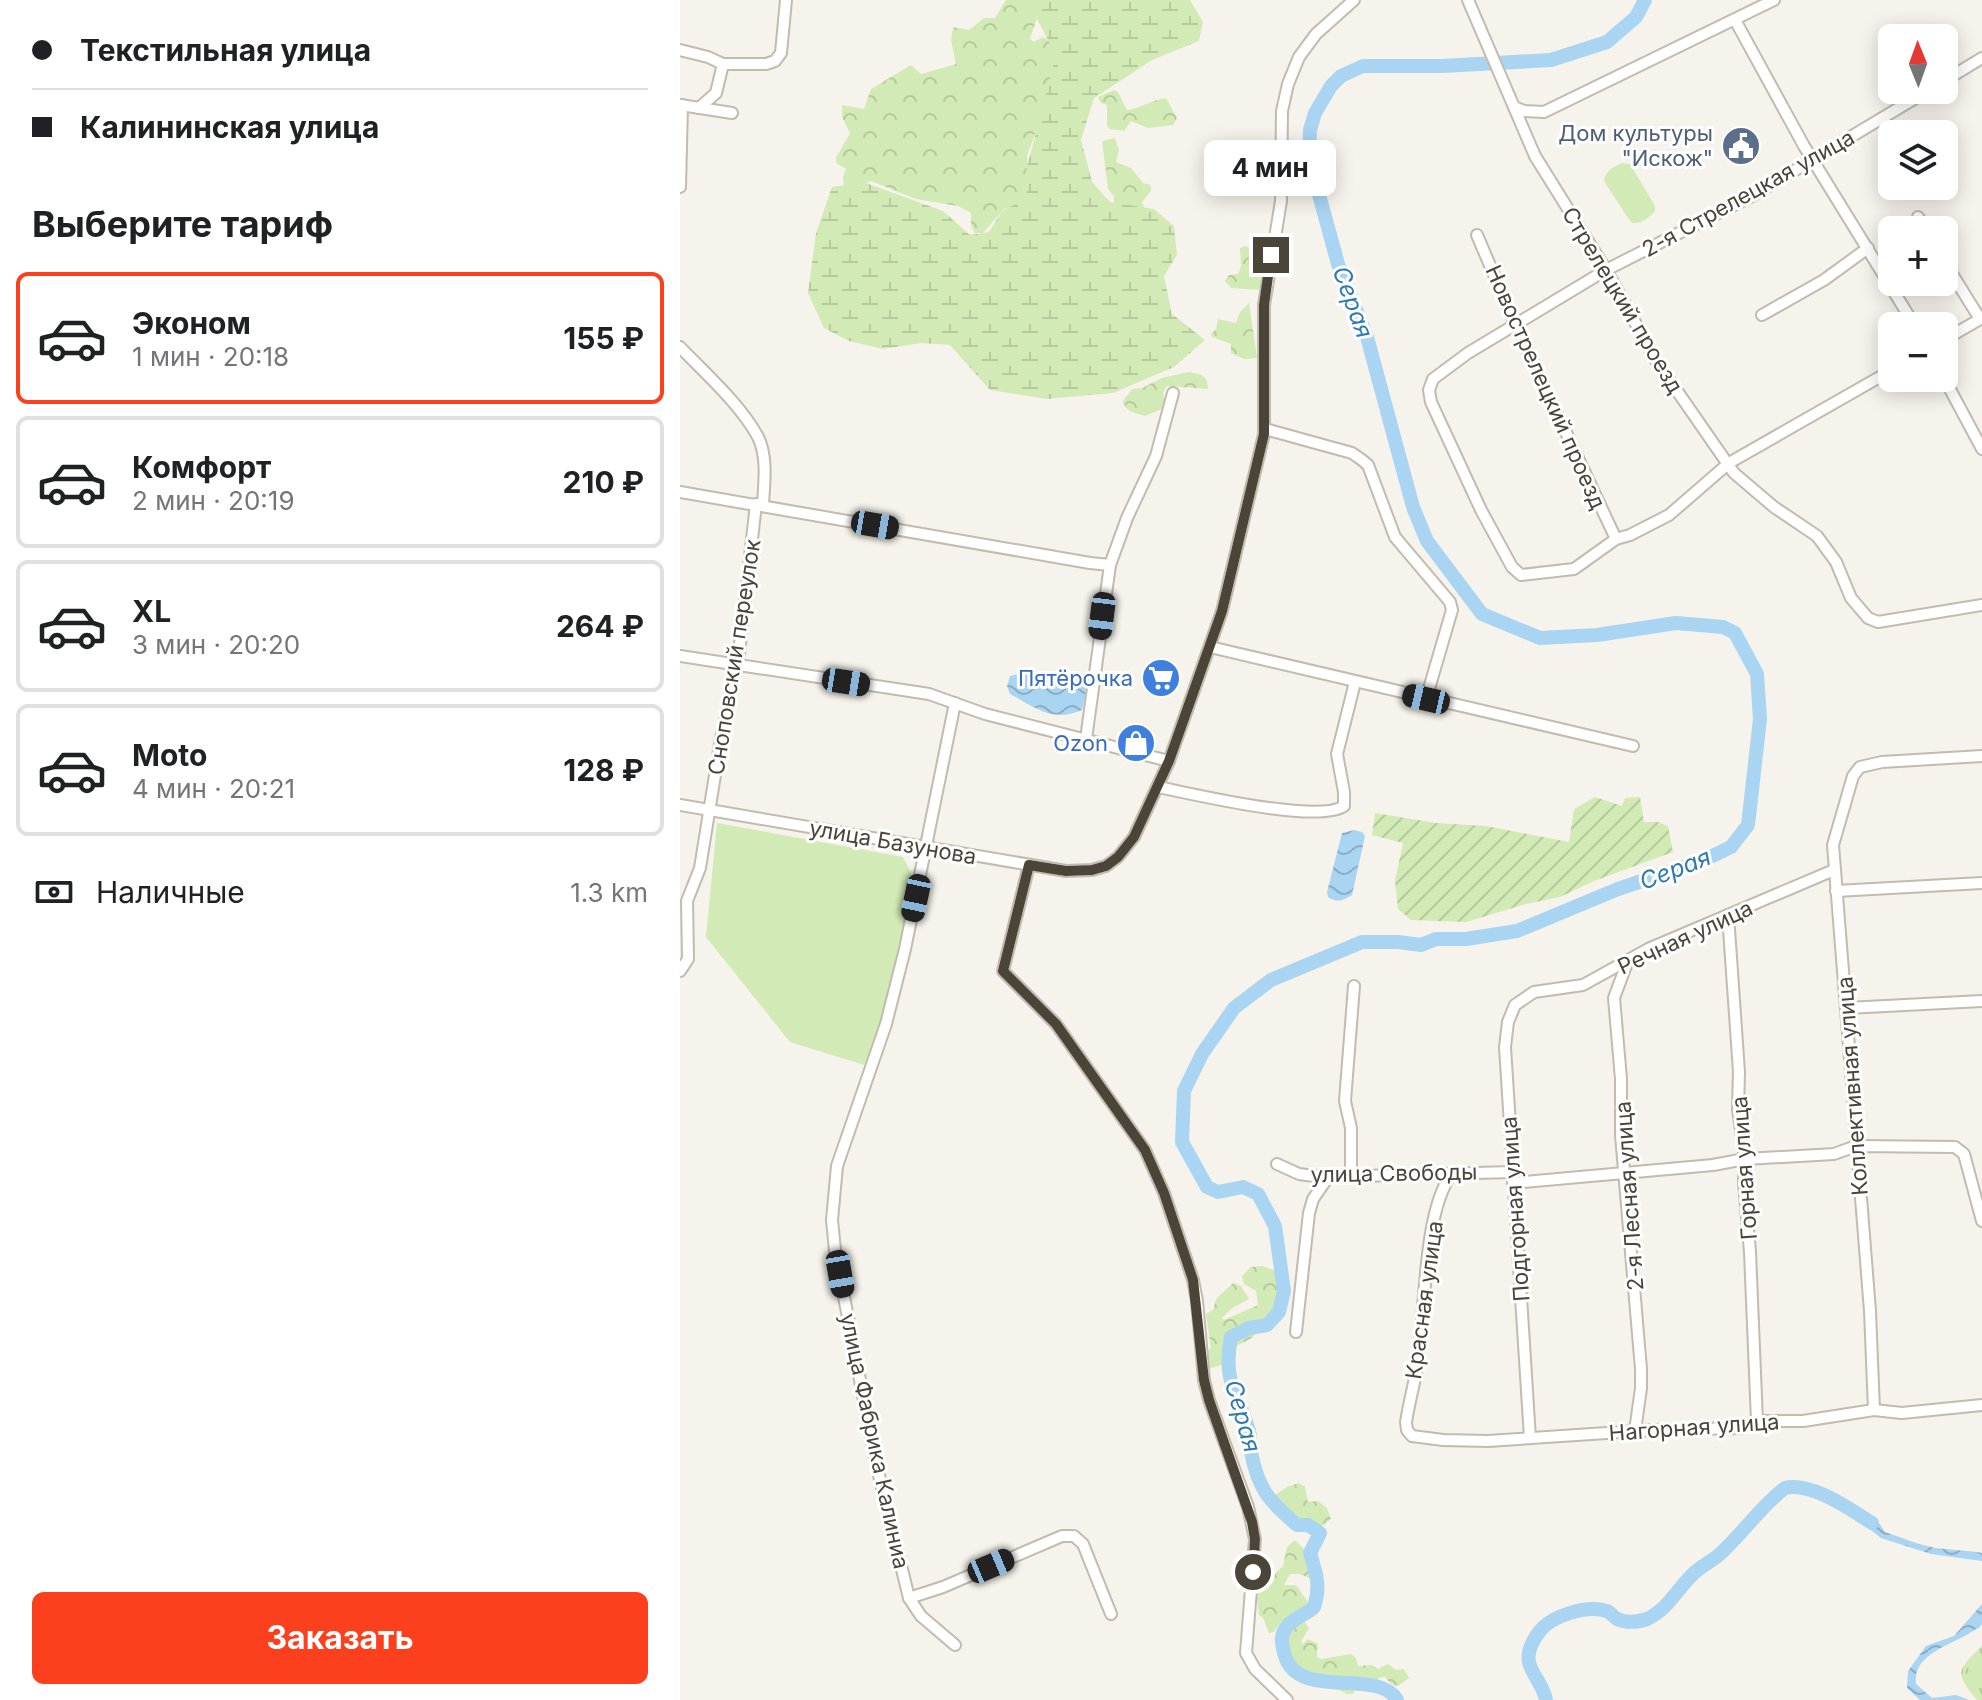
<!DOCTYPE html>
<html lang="ru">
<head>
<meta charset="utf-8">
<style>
  body { margin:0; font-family:Inter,sans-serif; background:#f2f2f2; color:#202124; height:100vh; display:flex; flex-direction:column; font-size:30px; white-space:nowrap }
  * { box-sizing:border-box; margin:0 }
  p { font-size:26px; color:#757577 }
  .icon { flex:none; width:44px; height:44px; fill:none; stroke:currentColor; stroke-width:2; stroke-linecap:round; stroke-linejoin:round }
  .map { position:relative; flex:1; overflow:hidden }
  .drawer { display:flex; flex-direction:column; background:#fff; width:680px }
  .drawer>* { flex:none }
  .top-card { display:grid; align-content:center; height:176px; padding:0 32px; background:#fff }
  .needle { width:52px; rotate:359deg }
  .fabs { position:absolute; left:1198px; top:24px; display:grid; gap:16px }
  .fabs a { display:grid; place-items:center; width:80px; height:80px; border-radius:12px; background:#fff; box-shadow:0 4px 20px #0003; font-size:40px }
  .end { position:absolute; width:36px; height:36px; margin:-18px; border:10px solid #4b4439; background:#fff; box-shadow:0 0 0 4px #fff }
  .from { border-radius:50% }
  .bubble { position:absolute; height:56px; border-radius:12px; background:#fff; box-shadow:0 4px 20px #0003; font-size:26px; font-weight:700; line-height:56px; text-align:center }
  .car { position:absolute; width:24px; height:48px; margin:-24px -12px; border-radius:10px; box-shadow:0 0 6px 2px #0007; background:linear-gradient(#222 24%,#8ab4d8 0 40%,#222 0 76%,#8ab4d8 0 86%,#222 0) }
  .top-card b { display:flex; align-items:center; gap:28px; height:76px; font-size:30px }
  .top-card b+b { border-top:2px solid #e0e0e0 }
  .top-card i { width:20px; height:20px; background:#202124 }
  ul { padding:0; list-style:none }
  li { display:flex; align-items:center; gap:24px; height:132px; margin:0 16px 12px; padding:0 16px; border:4px solid #e0e0e0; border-radius:12px }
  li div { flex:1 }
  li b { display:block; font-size:30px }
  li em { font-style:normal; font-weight:700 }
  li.active { border-color:#fc3f1d }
  li>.icon { width:72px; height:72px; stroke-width:1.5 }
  h2 { padding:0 32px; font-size:36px; line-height:96px }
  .pay { display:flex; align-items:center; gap:20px; height:88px; padding:0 32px; font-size:30px }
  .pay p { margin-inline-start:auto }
  .cta { display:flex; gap:16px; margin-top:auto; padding:16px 32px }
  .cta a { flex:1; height:92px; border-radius:12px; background:#fc3f1d; color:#fff; font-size:32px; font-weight:700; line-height:92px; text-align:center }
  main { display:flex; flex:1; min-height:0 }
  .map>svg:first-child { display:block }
  .grass { fill:url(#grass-tufts) }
  .forest { fill:url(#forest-crowns) }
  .wetland { fill:url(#wetland-marsh) }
  .garden { fill:url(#garden-furrows) }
  .pitch { fill:#d2eab5 }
  .water { fill:url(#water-waves) }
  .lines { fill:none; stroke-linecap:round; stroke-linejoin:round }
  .river { stroke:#a9d4f2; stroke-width:14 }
  .minor-casing { stroke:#c2bbae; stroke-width:14 }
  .minor { stroke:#fff; stroke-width:10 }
  .route { stroke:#4b4439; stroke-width:10 }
  .labels { text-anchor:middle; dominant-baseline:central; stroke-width:6; stroke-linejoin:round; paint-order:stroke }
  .service-label { font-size:22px; fill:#4e5e75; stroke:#fff; text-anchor:end }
  .street-label { font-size:22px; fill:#4b4439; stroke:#fff }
  .shop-label { font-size:22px; fill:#366cbe; stroke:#fff; text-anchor:end }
  .water-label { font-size:24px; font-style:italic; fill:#2e7ab2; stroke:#fff }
</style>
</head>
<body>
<main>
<section class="drawer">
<div class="top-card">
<b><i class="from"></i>Текстильная улица</b>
<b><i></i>Калининская улица</b>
</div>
<h2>Выберите тариф</h2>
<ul>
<li class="active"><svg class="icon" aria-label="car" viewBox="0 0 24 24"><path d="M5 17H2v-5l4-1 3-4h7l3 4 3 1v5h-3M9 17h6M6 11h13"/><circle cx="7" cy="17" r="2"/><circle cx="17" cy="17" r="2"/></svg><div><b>Эконом</b><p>1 мин · 20:18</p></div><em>155 ₽</em></li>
<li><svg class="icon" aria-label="car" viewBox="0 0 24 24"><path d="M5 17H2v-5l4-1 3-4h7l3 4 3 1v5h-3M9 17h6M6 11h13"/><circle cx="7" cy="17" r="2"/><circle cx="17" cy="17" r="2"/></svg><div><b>Комфорт</b><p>2 мин · 20:19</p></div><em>210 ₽</em></li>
<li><svg class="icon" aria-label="car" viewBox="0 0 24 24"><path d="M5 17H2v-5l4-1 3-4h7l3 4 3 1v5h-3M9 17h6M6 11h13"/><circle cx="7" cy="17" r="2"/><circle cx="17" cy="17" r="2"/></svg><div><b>XL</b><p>3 мин · 20:20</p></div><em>264 ₽</em></li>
<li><svg class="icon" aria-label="car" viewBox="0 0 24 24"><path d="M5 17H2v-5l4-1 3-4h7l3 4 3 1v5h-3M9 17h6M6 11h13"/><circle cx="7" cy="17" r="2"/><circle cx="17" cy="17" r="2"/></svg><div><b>Moto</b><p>4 мин · 20:21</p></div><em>128 ₽</em></li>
</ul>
<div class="pay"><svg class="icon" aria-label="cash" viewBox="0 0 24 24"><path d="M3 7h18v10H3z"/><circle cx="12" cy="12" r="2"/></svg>Наличные<p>1.3 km</p></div>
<div class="cta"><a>Заказать</a></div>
</section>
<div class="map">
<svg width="1302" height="1700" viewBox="0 0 1302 1700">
  <defs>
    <pattern id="grass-tufts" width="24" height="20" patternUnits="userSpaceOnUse" patternTransform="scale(2)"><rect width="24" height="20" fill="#d2eab5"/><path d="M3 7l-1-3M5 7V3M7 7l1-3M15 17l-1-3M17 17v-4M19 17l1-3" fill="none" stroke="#b6ca9c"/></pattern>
    <pattern id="forest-crowns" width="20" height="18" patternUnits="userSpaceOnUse" patternTransform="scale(2)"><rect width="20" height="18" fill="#d2eab5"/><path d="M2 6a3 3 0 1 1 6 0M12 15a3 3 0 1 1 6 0" fill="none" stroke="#b6ca9c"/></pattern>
    <pattern id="wetland-marsh" width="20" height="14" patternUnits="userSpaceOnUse" patternTransform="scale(2)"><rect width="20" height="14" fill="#d2eab5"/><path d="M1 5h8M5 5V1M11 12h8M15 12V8" fill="none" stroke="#b6ca9c"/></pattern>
    <pattern id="garden-furrows" width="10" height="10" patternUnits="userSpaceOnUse" patternTransform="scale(2)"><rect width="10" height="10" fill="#d2eab5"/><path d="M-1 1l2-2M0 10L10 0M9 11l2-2" fill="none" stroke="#b6ca9c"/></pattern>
    <pattern id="water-waves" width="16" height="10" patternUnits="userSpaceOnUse" patternTransform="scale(2)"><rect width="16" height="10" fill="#a9d4f2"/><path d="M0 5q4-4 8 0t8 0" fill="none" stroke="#8caec5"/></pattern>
  </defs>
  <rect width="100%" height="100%" fill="#f6f3ec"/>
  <path class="grass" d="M1302 1646V1700H1297C1274 1672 1277 1670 1302 1646Z"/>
  <g class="forest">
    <path d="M326 0H363L350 39 354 42 363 37 387 51 366 125 356 131 347 156 351 190 348 198 337 205 324 209 303 233H295L291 226V213L278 206 236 199 191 181 177 188H164L163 177 166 169 156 163V158L170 133 162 117V105L184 109 191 89 231 65 241 74 276 64 271 40 273 27 289 30 304 18H315Z"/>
    <path d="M434 90 438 92 447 110C456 110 471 100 486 98L497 118 493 125 468 128 451 121 444 131 430 129 427 126V105L421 103 418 97Z"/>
    <path d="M435 138 439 150 436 162 451 168 463 183 471 185V191L462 202 464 208 434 210V196L428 189 422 141Z"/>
    <path d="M565 246 579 251C583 265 581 277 581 290L551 288 545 281 549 275 558 274 561 266 560 248Z"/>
    <path d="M569 303 577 358 564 359 551 353V344L532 337 531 334 536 329 538 319 556 323 560 312Z"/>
    <path d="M508 372C521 374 528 375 528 389L487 386 483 392 485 400 482 409 465 416C456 413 445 412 443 401L452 389 462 388 482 378Z"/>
    <path d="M582 1266C602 1273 608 1274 604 1297L593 1303H600L602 1312 581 1324C575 1344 557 1341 544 1355L547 1360 545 1364 531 1368 527 1365 526 1353 531 1348 526 1314 533 1310 536 1299 553 1283 561 1286 569 1299 551 1309 542 1318 544 1320 578 1305 576 1291 564 1284 562 1276 571 1267Z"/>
    <path d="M619 1483 625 1487 628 1502 638 1501 647 1508 651 1519 642 1526 626 1521 618 1523 596 1504 595 1495 607 1487Z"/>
    <path d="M615 1540 641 1566 644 1576 635 1580 619 1574H610L604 1585H616L628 1602 627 1607 610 1620 601 1622 594 1632 589 1633 583 1618 579 1615 576 1592 603 1566 607 1547Z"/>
    <path d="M625 1622 629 1628 621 1642 623 1644 628 1639 638 1644 637 1657 641 1659 671 1654 676 1658 678 1666 692 1665 698 1669 708 1664 716 1670 724 1669 729 1678 718 1686 711 1684 705 1677 699 1678 688 1692 676 1687 673 1694H667L646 1684 639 1686C633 1682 627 1683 621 1680 606 1672 610 1649 606 1636L613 1623Z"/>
  </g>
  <path class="wetland" d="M361 0H510L523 22 519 41 472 60 414 98 401 140 412 182 430 202 474 209 494 226 497 255 484 276 492 314 525 340 494 367 433 393 367 399 310 390 270 345 241 343 203 349 169 341 144 328 128 293 136 233 152 187 183 182 263 211 290 235 309 232 322 211 347 198V167L376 55 357 19Z"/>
  <path class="garden" d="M915 797 942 806 945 798 960 797 964 822H978L988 826 993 852 914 881 880 897 846 904 786 922 731 920 718 909 715 881 723 843 692 835 695 813 756 823 806 826 889 842 894 809Z"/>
  <g class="pitch">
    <path d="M942 163 950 164 975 206V211C968 218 962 224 952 223L948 218 924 181C925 171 933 167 942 163Z"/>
    <path d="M37 823 223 857 233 877 219 957 206 1011 184 1065 110 1042 26 937Z"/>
  </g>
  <g class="water">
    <path d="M353 671C385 677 417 658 402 710 372 723 357 708 330 694L327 686 330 676Z"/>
    <path d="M674 830 682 832 685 836 672 895C663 901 657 903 648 897L647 892 662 833Z"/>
    <path d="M1177 1511 1199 1523 1205 1532 1236 1543 1255 1548 1297 1552 1302 1553V1561L1251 1554 1201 1538 1174 1517Z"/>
    <path d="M1302 1604C1302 1609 1302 1618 1302 1623 1300 1629 1297 1628 1293 1631 1273 1645 1232 1653 1236 1684L1252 1698 1276 1695 1289 1700H1240L1227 1688 1228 1671 1246 1646 1274 1636Z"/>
  </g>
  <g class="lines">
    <g class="river">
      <path d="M717 1700C699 1668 623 1700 606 1659 603 1649 599 1639 605 1629 612 1618 625 1616 634 1607 641 1587 636 1573 630 1553L640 1533 628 1525H617C589 1501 578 1489 571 1452 570 1444 571 1435 568 1428 556 1388 543 1383 551 1337L569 1328 587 1325 599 1312 604 1291 595 1226 578 1194 563 1187 538 1192 527 1187 502 1142 504 1091 522 1054 554 1008 591 980 682 942H718L741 945 756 939H786L837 931 938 889 1024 860 1051 847 1068 825 1080 719 1077 674 1055 633 1043 627 996 623 917 635 860 638 802 614 747 541 733 507 687 337 658 264 629 158 630 130 635 113 651 86 661 76 683 66H762L871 60 927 42 956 17 965 0"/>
      <path d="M866 1700C861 1674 834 1666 859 1632 872 1615 907 1605 927 1611 931 1613 934 1617 937 1619 946 1623 958 1622 967 1619 987 1610 996 1591 1011 1576 1019 1567 1031 1562 1040 1554 1063 1533 1081 1506 1105 1488 1131 1481 1171 1510 1192 1523"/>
    </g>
    <defs>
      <g id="minor">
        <path d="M788 0 855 156 926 270 977 362 1054 473 1094 507 1137 536 1156 562 1171 598 1188 618 1198 622 1302 605"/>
        <path d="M1055 20 1124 146 1235 326"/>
        <path d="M0 50 28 57 43 64H86L95 61 101 53 106 0"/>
        <path d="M1264 81 1302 58"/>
        <path d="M0 105 52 113"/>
        <path d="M834 107 844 111 864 112 1094 0"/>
        <path d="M19 108 36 93 43 64"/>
        <path d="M0 187 2 105"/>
        <path d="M1238 217 1246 230"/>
        <path d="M797 235 836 326 936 539"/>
        <path d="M1264 261 1300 319"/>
        <path d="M1082 315 1144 280 1188 248"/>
        <path d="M1264 340 1302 318"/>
        <path d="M0 347C25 373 61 405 78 437 88 457 84 484 83 505"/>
        <path d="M1212 370 1049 463 989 515 950 535 936 539 894 569 841 575 832 567 801 510 751 402 749 390 753 379 788 353 926 270 1072 196 1249 90"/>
        <path d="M1264 378 1302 449"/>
        <path d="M585 429 672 453 682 460 688 465 715 537 770 602 772 610 746 699"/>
        <path d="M0 492 410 563 430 565"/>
        <path d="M530 647 953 746"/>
        <path d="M0 656 249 694 305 714 489 761"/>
        <path d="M406 739 430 565 447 518 476 456 493 393"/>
        <path d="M478 787C513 794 638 824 664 806V792L657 754 675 682"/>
        <path d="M0 805 386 871 412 870 426 866 438 857 454 837 489 761 542 611 584 434V305L601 201 602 111 608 84 619 57 636 34 674 0"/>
        <path d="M349 865 323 971 376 1024 465 1150 484 1193 513 1280 517 1301 524 1380 529 1400 568 1507 575 1539 566 1653 575 1669 607 1700"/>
        <path d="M1156 891 1302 883"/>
        <path d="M1048 915 1059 1072 1058 1109 1065 1159 1064 1183 1070 1252 1077 1421"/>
        <path d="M947 963 934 998 941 1079V1135L961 1369V1388L955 1431"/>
        <path d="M0 971 8 959 7 901 20 868 41 738 59 653 76 504"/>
        <path d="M1167 1008 1302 1001"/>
        <path d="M597 1164 619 1174 642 1177 833 1172"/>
        <path d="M772 1173C742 1214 746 1314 737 1367 734 1385 729 1403 726 1422L727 1430 732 1436 763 1440 808 1441 972 1430 1061 1428 1077 1421H1123L1194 1410 1222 1413 1302 1405"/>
        <path d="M671 1176V1128L665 1101 674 986"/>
        <path d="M833 1183 1033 1165 1065 1159 1154 1154 1176 1146 1275 1147 1284 1154 1302 1221"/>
        <path d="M616 1332 629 1213 633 1199 649 1176"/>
        <path d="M1194 1410 1190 1311 1153 845 1173 776 1180 767 1202 762 1302 756"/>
        <path d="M850 1438 825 1047 828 1022 835 1005 854 992 903 985 968 949 1154 870"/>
        <path d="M229 1598 263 1587 382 1536H394L403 1544 431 1614"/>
        <path d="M275 1645 241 1616 229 1598 196 1463 155 1250 152 1220 157 1166 206 1024 225 949 275 703"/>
      </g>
    </defs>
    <use href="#minor" class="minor-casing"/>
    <use href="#minor" class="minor"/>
  </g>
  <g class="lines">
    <path class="route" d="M573 1572 575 1539 572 1522 529 1400 524 1380 513 1280 484 1193 465 1150 376 1024 323 971 349 865 386 871 412 870 426 866 438 857 454 837 489 761 542 611 584 434V305L591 255"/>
  </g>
  <defs>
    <symbol id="civic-disc" viewBox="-11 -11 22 22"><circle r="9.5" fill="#5c6f8a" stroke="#fff"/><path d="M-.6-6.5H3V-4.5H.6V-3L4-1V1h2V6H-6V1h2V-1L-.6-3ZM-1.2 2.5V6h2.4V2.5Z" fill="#fff"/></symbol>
    <symbol id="supermarket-disc" viewBox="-11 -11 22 22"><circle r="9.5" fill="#3f7fe0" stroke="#fff"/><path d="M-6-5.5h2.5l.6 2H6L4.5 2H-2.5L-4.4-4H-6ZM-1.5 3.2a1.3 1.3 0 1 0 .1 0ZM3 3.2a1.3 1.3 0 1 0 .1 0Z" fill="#fff"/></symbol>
    <symbol id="shop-disc" viewBox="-11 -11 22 22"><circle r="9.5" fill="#3f7fe0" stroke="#fff"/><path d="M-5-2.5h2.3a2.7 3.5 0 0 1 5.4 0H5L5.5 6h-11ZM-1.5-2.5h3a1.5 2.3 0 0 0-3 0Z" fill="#fff"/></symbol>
  </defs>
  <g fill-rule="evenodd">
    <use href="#civic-disc" x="1039" y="124" width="44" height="44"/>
    <use href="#supermarket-disc" x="459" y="656" width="44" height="44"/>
    <use href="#shop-disc" x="434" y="721" width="44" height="44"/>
  </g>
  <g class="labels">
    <g class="service-label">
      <text x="1033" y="133">Дом культуры<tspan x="1033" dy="25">"Искож"</tspan></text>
    </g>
    <g class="street-label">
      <text transform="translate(1068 193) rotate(-29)">2-я Стрелецкая улица</text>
      <text transform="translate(943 300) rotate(59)">Стрелецкий проезд</text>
      <text transform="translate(866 387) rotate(66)">Новострелецкий проезд</text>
      <text transform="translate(54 657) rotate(-81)">Сноповский переулок</text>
      <text transform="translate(213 842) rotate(10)">улица Базунова</text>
      <text transform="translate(1005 937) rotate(-25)">Речная улица</text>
      <text transform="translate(1172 1086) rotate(-94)">Коллективная улица</text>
      <text transform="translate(1064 1168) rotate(-94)">Горная улица</text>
      <text transform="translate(714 1173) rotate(-1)">улица Свободы</text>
      <text transform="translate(949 1196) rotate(-94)">2-я Лесная улица</text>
      <text transform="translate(835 1209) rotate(-94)">Подгорная улица</text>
      <text transform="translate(744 1300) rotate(-82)">Красная улица</text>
      <text transform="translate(1014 1427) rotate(-4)">Нагорная улица</text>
      <text transform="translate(195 1441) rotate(78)">улица Фабрика Калиниа</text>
    </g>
    <g class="shop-label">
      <text x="453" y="678">Пятёрочка</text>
      <text x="428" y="743">Ozon</text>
    </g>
    <g class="water-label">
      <text transform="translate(673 302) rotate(70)">Серая</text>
      <text transform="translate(995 869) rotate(-21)">Серая</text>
      <text transform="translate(563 1416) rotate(74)">Серая</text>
    </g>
  </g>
</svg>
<div class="fabs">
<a><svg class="needle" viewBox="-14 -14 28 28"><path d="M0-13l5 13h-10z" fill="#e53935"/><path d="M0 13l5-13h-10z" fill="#757577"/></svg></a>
<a><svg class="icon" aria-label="layers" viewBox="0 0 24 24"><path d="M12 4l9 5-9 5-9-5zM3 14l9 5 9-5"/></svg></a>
<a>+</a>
<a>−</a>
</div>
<i class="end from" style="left:573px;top:1572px"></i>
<i class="end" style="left:591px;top:255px"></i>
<div class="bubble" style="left:524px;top:140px;width:132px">4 мин</div>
<i class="car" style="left:195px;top:525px;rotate:100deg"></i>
<i class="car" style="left:422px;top:616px;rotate:187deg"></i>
<i class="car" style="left:166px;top:682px;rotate:99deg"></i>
<i class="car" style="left:746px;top:699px;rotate:283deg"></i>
<i class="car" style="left:236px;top:898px;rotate:192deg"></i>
<i class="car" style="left:160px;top:1274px;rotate:170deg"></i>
<i class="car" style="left:311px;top:1566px;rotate:67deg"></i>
</div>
</main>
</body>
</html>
